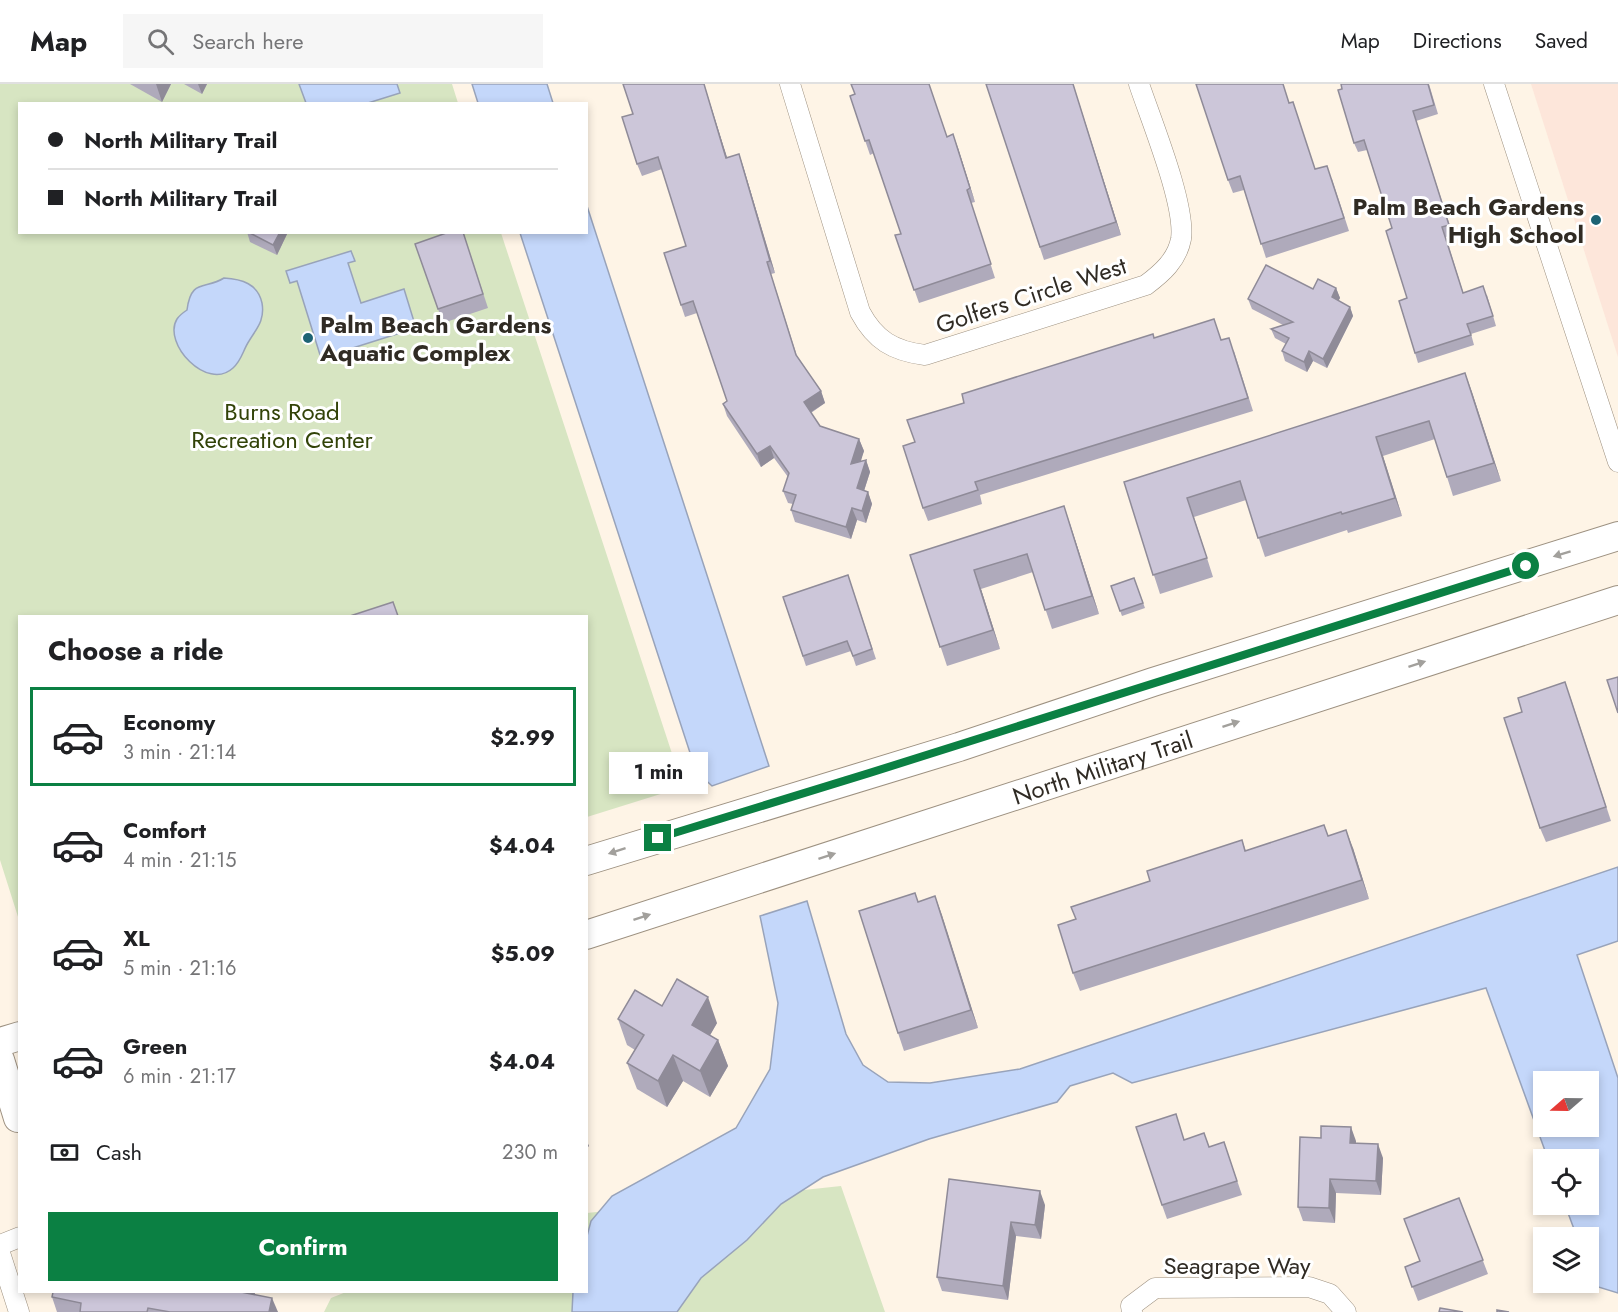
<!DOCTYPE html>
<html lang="en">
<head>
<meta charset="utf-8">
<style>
  body { margin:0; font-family:Jost,sans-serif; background:#f6f6f6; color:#202124; height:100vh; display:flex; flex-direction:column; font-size:22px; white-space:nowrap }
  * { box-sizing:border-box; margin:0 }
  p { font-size:20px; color:#757577 }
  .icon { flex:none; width:33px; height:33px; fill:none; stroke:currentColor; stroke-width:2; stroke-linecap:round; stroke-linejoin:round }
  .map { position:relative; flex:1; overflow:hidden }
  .side { position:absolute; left:18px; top:531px; width:570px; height:678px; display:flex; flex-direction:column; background:#fff; border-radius:0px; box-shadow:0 3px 9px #0003 }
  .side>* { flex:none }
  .guide { position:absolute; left:18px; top:18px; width:570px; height:132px; border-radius:0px; box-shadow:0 3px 9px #0003; display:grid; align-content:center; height:132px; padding:0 30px; background:#fff }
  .needle { width:39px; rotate:250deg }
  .controls { position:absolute; left:1533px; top:987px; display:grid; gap:12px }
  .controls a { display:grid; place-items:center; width:66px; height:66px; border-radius:0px; background:#fff; box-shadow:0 3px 9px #0003; font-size:30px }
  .end { position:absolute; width:27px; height:27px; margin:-14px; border:8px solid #0b8043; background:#fff; box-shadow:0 0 0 3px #fff }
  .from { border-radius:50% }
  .bubble { position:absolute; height:42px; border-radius:0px; background:#fff; box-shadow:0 3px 9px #0003; font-size:20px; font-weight:700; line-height:42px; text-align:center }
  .guide b { display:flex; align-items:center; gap:21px; height:57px; font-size:22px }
  .guide b+b { border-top:2px solid #e0e0e0 }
  .guide i { width:15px; height:15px; background:#202124 }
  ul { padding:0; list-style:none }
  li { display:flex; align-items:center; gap:18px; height:99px; margin:0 12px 9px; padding:0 18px; border:3px solid transparent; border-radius:0px }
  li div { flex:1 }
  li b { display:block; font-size:22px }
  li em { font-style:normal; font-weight:700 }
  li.active { border-color:#0b8043 }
  li>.icon { width:54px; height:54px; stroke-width:1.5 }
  h2 { padding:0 30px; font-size:27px; line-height:72px }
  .pay { display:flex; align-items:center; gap:15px; height:66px; padding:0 30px; font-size:22px }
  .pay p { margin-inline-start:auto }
  .cta { display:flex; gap:12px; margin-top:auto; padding:12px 30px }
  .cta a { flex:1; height:69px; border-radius:0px; background:#0b8043; color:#fff; font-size:24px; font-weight:700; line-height:69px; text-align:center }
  header { display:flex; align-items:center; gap:36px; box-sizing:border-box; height:84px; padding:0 30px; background:#fff; border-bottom:2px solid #e0e0e0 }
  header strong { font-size:28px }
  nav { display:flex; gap:33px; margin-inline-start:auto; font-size:21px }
  .search { width:420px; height:54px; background:#f6f6f6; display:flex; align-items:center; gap:15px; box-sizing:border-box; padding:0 21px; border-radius:0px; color:#757577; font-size:22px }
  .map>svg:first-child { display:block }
  .education { fill:#fde6da }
  .green { fill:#d7e5c2 }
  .water { fill:#c4d7fa; stroke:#98a3ba; stroke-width:1.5; fill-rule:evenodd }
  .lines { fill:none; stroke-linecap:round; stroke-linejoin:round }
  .street-casing { stroke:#9d9181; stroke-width:21 }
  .secondary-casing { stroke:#9d9181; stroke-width:30 }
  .street { stroke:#fff; stroke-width:20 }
  .secondary { stroke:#fff; stroke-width:28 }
  .wall { fill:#afaabb }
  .shaded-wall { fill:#8f8b98 }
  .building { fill:#ccc6d9; stroke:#8f8b98; stroke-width:1.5 }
  .oneway { fill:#a2a09c }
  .route { stroke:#0b8043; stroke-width:8 }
  .poi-dot { fill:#1d6374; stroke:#fff; stroke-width:2 }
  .labels { text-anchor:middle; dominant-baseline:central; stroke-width:6; stroke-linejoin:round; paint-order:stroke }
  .poi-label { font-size:24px; font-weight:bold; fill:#302b24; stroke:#fff; text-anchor:end }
  .street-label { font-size:24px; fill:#302b24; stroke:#fff }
  .park-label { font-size:24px; fill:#324308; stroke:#fff }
</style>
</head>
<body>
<header>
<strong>Map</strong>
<div class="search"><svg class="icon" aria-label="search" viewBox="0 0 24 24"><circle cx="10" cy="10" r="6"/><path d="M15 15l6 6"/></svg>Search here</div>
<nav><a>Map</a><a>Directions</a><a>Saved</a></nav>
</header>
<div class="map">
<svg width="1618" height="1228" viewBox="0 0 1618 1228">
  <rect width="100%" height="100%" fill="#fef4e6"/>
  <path class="education" d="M1531 0H1618V273Z"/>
  <g class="green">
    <path d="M0 0H452L458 19 20 20V148L501 149 683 703 587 733 586 532H20L19 836 0 776Z"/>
    <path d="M841 1102 885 1228H324L331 1214 346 1208H586L587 1129Z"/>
  </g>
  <g class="water">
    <path d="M299 0H397L400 9 368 19H306Z"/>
    <path d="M472 0H547L553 19H478Z"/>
    <path d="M587 122 769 682 712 702 696 687 520 149 586 148Z"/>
    <path d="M351 167 355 177 348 179 361 219 404 205 416 244 321 274 297 197 290 199 286 187Z"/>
    <path d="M224 194C242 195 258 200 262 219 265 236 257 244 249 257 243 266 242 276 233 284 207 308 162 259 177 235 179 232 184 228 187 226 191 194 205 206 224 194Z"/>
    <path d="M1618 783V857L1577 871 1618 994V1209L1595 1202 1589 1184 1588 1154 1577 1153 1565 1121 1588 1120V1076L1548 1075 1486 904 1132 999 1113 989 1070 1002 1057 1018 929 1055 823 1093 781 1120 747 1156 701 1194 677 1228H572L573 1208H586L587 1152 591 1137 612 1112 736 1044 770 985 778 919 760 832 807 817 846 950 863 981 888 998 930 999 1020 985ZM1544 998H1588V1042H1544Z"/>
  </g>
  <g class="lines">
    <defs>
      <g id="street">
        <path d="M790 0 860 228C875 256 893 267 925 271L1146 201C1162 189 1177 176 1181 155 1186 121 1151 36 1139 0"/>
        <path d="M1494 0 1618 378"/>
        <path d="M0 1161 20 1153"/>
        <path d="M0 1169 19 1228"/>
        <path d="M1132 1228 1131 1222 1155 1204 1309 1203 1330 1210 1346 1228"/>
      </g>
      <g id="secondary">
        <path d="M586 777 959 663 1153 598 1618 452"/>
        <path id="s1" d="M586 851 1618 516"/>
        <path d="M0 958 20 952"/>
        <path d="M0 976 18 1034"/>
      </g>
    </defs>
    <use href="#street" class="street-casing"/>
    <use href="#secondary" class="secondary-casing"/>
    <use href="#street" class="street"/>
    <use href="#secondary" class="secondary"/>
  </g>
  <g class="wall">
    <path d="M130 0H171L162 18Z"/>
    <path d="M184 0H207L202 10Z"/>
    <path d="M704 0 727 74 739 70 743 82 775 189 771 190 797 272 821 307 825 319 811 329 820 342 859 355 864 367 860 377 866 376 870 388 864 407 868 408 872 420 866 439 857 436 851 455 795 438 791 426 793 420 788 419 783 407 788 393 774 374 761 383 727 332 723 320 727 317 697 229 685 233 681 221 686 162 662 85 642 92 637 80 633 30Z"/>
    <path d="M986 0H1073L1121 151 1044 176Z"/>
    <path d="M1341 0H1429L1438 30 1416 37 1453 151 1446 153 1463 208 1487 211 1496 242 1471 250 1474 261 1418 279 1415 269 1407 214 1392 144 1367 66 1358 68 1354 59Z"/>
    <path d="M850 12 947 53 958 64 975 118 971 119 995 194 919 219 895 151 901 150 874 69 870 71Z"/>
    <path d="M1293 18 1315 85 1332 95 1349 147 1266 174 1244 106 1233 109 1228 96 1289 19Z"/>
    <path d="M247 148H288L277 171 250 158Z"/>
    <path d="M463 148 488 224 443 239 415 160Z"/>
    <path d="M1336 204 1340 214 1338 217 1350 223 1353 232 1327 284 1313 277 1307 288 1285 277 1282 267 1286 260 1275 254 1271 245 1283 241 1252 225 1248 215 1313 205Z"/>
    <path d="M1154 254 1221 256 1234 267 1253 327 980 411 982 420 928 437 923 424 915 358 964 319Z"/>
    <path d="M1465 289 1501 397 1453 412 1435 355 1383 372 1402 432 1348 449 1347 446 1265 473 1246 416 1194 433 1213 493 1160 510 1124 398Z"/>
    <path d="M1070 440 1099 530 1052 545 1033 488 981 505 1000 565 947 582 910 471Z"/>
    <path d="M848 491 876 575 856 582 851 567 806 582 783 513Z"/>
    <path d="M1134 494 1145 524 1122 532 1111 502Z"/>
    <path d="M1570 612 1611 737 1546 758 1540 744Z"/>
    <path d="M1328 752 1353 764 1369 815 1080 907 1073 889 1076 835 1150 797 1242 756 1246 767Z"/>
    <path d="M935 812 978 944 904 967 898 949 918 818Z"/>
    <path d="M662 922 717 939 710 951 718 956 728 982 710 1013 683 997 667 1023 637 1005 627 979 635 966 627 961 618 935Z"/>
    <path d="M1176 1030 1184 1056 1209 1063 1224 1058 1242 1111 1167 1135 1162 1121Z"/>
    <path d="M1356 1057V1059L1383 1074 1381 1111 1336 1109 1335 1139 1303 1137 1298 1123Z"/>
    <path d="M949 1095 1045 1121 1041 1155 1016 1152 1008 1216 942 1207 937 1193Z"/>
    <path d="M1459 1114 1488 1190 1418 1217 1405 1183 1419 1177Z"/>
    <path d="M255 1208V1210L278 1228H57L52 1213Z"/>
  </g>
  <g class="shaded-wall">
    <path d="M156 0H171L162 18Z"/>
    <path d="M198 0H207L202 10Z"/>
    <path d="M704 0 731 86 726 74Z"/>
    <path d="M1073 0 1121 151 1116 138Z"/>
    <path d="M953 50 958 64 975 118 970 104Z"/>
    <path d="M739 70 743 82 775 189 770 177Z"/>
    <path d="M280 148H288L277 171 273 161Z"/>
    <path d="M1336 204 1340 214 1335 223 1332 213Z"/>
    <path d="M1350 223 1353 232 1327 284 1323 275Z"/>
    <path d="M1309 267 1313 277 1307 288 1304 278Z"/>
    <path d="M1465 289 1472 308 1501 397 1494 379Z"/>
    <path d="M821 307 825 319 808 330 804 318Z"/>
    <path d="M1376 353 1383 372 1402 432 1395 414Z"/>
    <path d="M859 355 864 367 856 393 851 380Z"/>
    <path d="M770 362 774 374 761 383 757 370Z"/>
    <path d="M866 376 870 388 861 416 857 404Z"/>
    <path d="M868 408 872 420 866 439 862 427Z"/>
    <path d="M1064 422 1070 440 1099 530 1092 512Z"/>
    <path d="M852 424 857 436 851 455 846 443Z"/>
    <path d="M974 486 981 505 1000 565 993 546Z"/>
    <path d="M1346 746 1353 764 1369 815 1362 796Z"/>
    <path d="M935 812 942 831 978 944 971 926Z"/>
    <path d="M708 913 717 939 701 967 692 941Z"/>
    <path d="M718 956 728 982 710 1013 700 987Z"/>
    <path d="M673 971 683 997 667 1023 658 997Z"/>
    <path d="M1351 1043 1356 1057 1355 1073 1350 1059Z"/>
    <path d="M586 1055 589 1062 586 1065Z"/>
    <path d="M1378 1060 1383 1074 1381 1111 1376 1097Z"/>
    <path d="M1330 1095 1336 1109 1335 1139 1329 1124Z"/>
    <path d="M1040 1107 1045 1121 1041 1155 1035 1141Z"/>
    <path d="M1011 1138 1016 1152 1008 1216 1003 1202Z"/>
    <path d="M241 1208H255L251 1228Z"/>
    <path d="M272 1214 278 1228H269Z"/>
  </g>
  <g class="building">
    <path d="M623 0H704L726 74 739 70 770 177 767 178 796 271 821 307 804 318 820 342 859 355 851 380 866 376 857 404 868 408 862 427 852 424 846 443 791 426 796 411 783 407 789 389 770 362 757 370 723 320 727 317 693 217 681 221 664 169 686 162 658 73 637 80 622 33 633 30Z"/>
    <path d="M851 0H929L947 53 953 50 970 104 967 106 991 180 914 206 895 151 901 150 869 56 865 57 850 12 855 10Z"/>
    <path d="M986 0H1073L1116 138 1040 163Z"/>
    <path d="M1196 0H1283L1289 19 1293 18 1315 85 1327 82 1344 134 1261 160 1240 92 1228 96Z"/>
    <path d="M1341 0H1428L1434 21 1413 27 1449 141 1442 143 1463 209 1483 202 1493 232 1467 240 1471 251 1415 269 1399 217 1407 214 1386 147 1392 144 1364 56 1354 59 1338 6 1342 5Z"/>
    <path d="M248 148H280L273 161Z"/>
    <path d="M449 148H463L483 210 438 225 415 160Z"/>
    <path d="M1266 181 1313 205 1318 195 1336 204 1332 213 1350 223 1323 275 1309 267 1304 278 1282 267 1289 254 1271 245 1293 238 1248 215Z"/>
    <path d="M1214 235 1221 256 1229 254 1248 314 975 398 978 406 923 424 903 362 915 358 907 336 964 319 962 310 1153 250 1154 254Z"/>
    <path d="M1465 289 1494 379 1447 393 1429 337 1376 353 1395 414 1342 430 1341 428 1258 454 1240 397 1187 414 1207 474 1153 491 1124 398Z"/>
    <path d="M1064 422 1092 512 1045 526 1027 470 974 486 993 546 940 563 910 471Z"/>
    <path d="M848 491 872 565 853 572 847 557 803 572 783 513Z"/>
    <path d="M1134 494 1143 519 1120 527 1111 502Z"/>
    <path d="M393 518 398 532H350Z"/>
    <path d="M1618 593V629L1607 596Z"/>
    <path d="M1565 598 1606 723 1540 744 1504 634 1522 628 1518 614Z"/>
    <path d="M1324 741 1328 752 1346 746 1362 796 1073 889 1058 841 1076 835 1071 823 1150 797 1147 787 1242 756 1245 767Z"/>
    <path d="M915 809 918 818 935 812 971 926 898 949 859 827Z"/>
    <path d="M677 895 708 913 692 941 718 956 700 987 673 971 658 997 627 979 644 951 618 935 635 906 662 922Z"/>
    <path d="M1176 1030 1184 1056 1204 1049 1209 1063 1224 1058 1237 1097 1162 1121 1136 1043Z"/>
    <path d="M1321 1042 1351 1043 1350 1059 1378 1060 1376 1097 1330 1095 1329 1124 1298 1123 1300 1053 1321 1054Z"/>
    <path d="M949 1095 1040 1107 1035 1141 1011 1138 1003 1202 937 1193Z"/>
    <path d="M1459 1114 1483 1176 1412 1203 1405 1183 1420 1177 1404 1135Z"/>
    <path d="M53 1208H241L272 1214 269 1228H170L148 1224 147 1228H80L81 1219 52 1213Z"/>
    <path d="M1440 1224 1463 1228H1439Z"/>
    <path d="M1497 1226 1509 1228H1497Z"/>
  </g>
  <defs><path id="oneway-solid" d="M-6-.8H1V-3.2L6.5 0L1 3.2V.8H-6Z" transform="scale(1.5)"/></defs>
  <g class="oneway">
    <use href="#oneway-solid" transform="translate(1562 470) rotate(163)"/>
    <use href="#oneway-solid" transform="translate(1417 580) rotate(-18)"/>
    <use href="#oneway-solid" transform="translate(1231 640) rotate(-18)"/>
    <use href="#oneway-solid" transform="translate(617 767) rotate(162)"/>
    <use href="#oneway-solid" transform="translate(827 772) rotate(-18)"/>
    <use href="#oneway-solid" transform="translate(642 833) rotate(-18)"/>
  </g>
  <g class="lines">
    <path class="route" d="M658 754C948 666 1236 573 1526 482"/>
  </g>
  <g class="poi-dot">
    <circle cx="1596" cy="136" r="6"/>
    <circle cx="308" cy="254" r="6"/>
  </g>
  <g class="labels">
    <g class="poi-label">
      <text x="1584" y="122">Palm Beach Gardens<tspan x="1584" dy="28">High School</tspan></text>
      <text x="320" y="240" text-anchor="start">Palm Beach Gardens<tspan x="320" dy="28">Aquatic Complex</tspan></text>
    </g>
    <g class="street-label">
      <text transform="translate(1031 211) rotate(-18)">Golfers Circle West</text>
      <text stroke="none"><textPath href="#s1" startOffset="543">North Military Trail</textPath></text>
      <text x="1237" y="1181">Seagrape Way</text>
    </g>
    <g class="park-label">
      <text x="282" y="327">Burns Road<tspan x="282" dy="28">Recreation Center</tspan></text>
    </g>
  </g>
</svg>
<div class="controls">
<a><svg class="needle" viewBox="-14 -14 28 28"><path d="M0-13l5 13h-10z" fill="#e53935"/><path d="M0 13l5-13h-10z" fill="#757577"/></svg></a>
<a><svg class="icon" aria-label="locate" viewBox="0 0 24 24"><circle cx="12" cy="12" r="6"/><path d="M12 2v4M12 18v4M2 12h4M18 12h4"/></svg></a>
<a><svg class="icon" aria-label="layers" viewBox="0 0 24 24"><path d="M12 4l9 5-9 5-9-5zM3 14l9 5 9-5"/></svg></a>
</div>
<i class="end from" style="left:1526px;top:482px"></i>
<i class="end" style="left:658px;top:754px"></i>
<div class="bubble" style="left:609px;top:668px;width:99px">1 min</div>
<div class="guide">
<b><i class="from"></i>North Military Trail</b>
<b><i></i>North Military Trail</b>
</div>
<section class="side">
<h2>Choose a ride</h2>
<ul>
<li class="active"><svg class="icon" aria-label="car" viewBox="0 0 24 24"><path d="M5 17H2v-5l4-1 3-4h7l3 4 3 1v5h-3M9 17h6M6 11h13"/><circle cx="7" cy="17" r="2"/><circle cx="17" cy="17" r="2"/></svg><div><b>Economy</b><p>3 min · 21:14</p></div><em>$2.99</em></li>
<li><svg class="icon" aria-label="car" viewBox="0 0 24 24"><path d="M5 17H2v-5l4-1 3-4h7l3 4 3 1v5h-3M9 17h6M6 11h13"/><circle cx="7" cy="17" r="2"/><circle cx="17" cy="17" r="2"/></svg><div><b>Comfort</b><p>4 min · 21:15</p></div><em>$4.04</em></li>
<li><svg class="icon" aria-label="car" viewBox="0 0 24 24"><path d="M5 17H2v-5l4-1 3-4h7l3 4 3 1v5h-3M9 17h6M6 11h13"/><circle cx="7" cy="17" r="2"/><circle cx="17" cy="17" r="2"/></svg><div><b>XL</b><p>5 min · 21:16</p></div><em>$5.09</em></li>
<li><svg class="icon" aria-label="car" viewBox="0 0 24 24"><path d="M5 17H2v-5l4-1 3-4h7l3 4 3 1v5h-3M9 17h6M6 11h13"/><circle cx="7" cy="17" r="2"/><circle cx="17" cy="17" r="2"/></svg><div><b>Green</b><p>6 min · 21:17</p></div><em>$4.04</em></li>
</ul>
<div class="pay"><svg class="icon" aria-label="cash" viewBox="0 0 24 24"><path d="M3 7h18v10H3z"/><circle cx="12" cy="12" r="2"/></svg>Cash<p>230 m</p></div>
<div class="cta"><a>Confirm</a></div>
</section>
</div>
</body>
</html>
